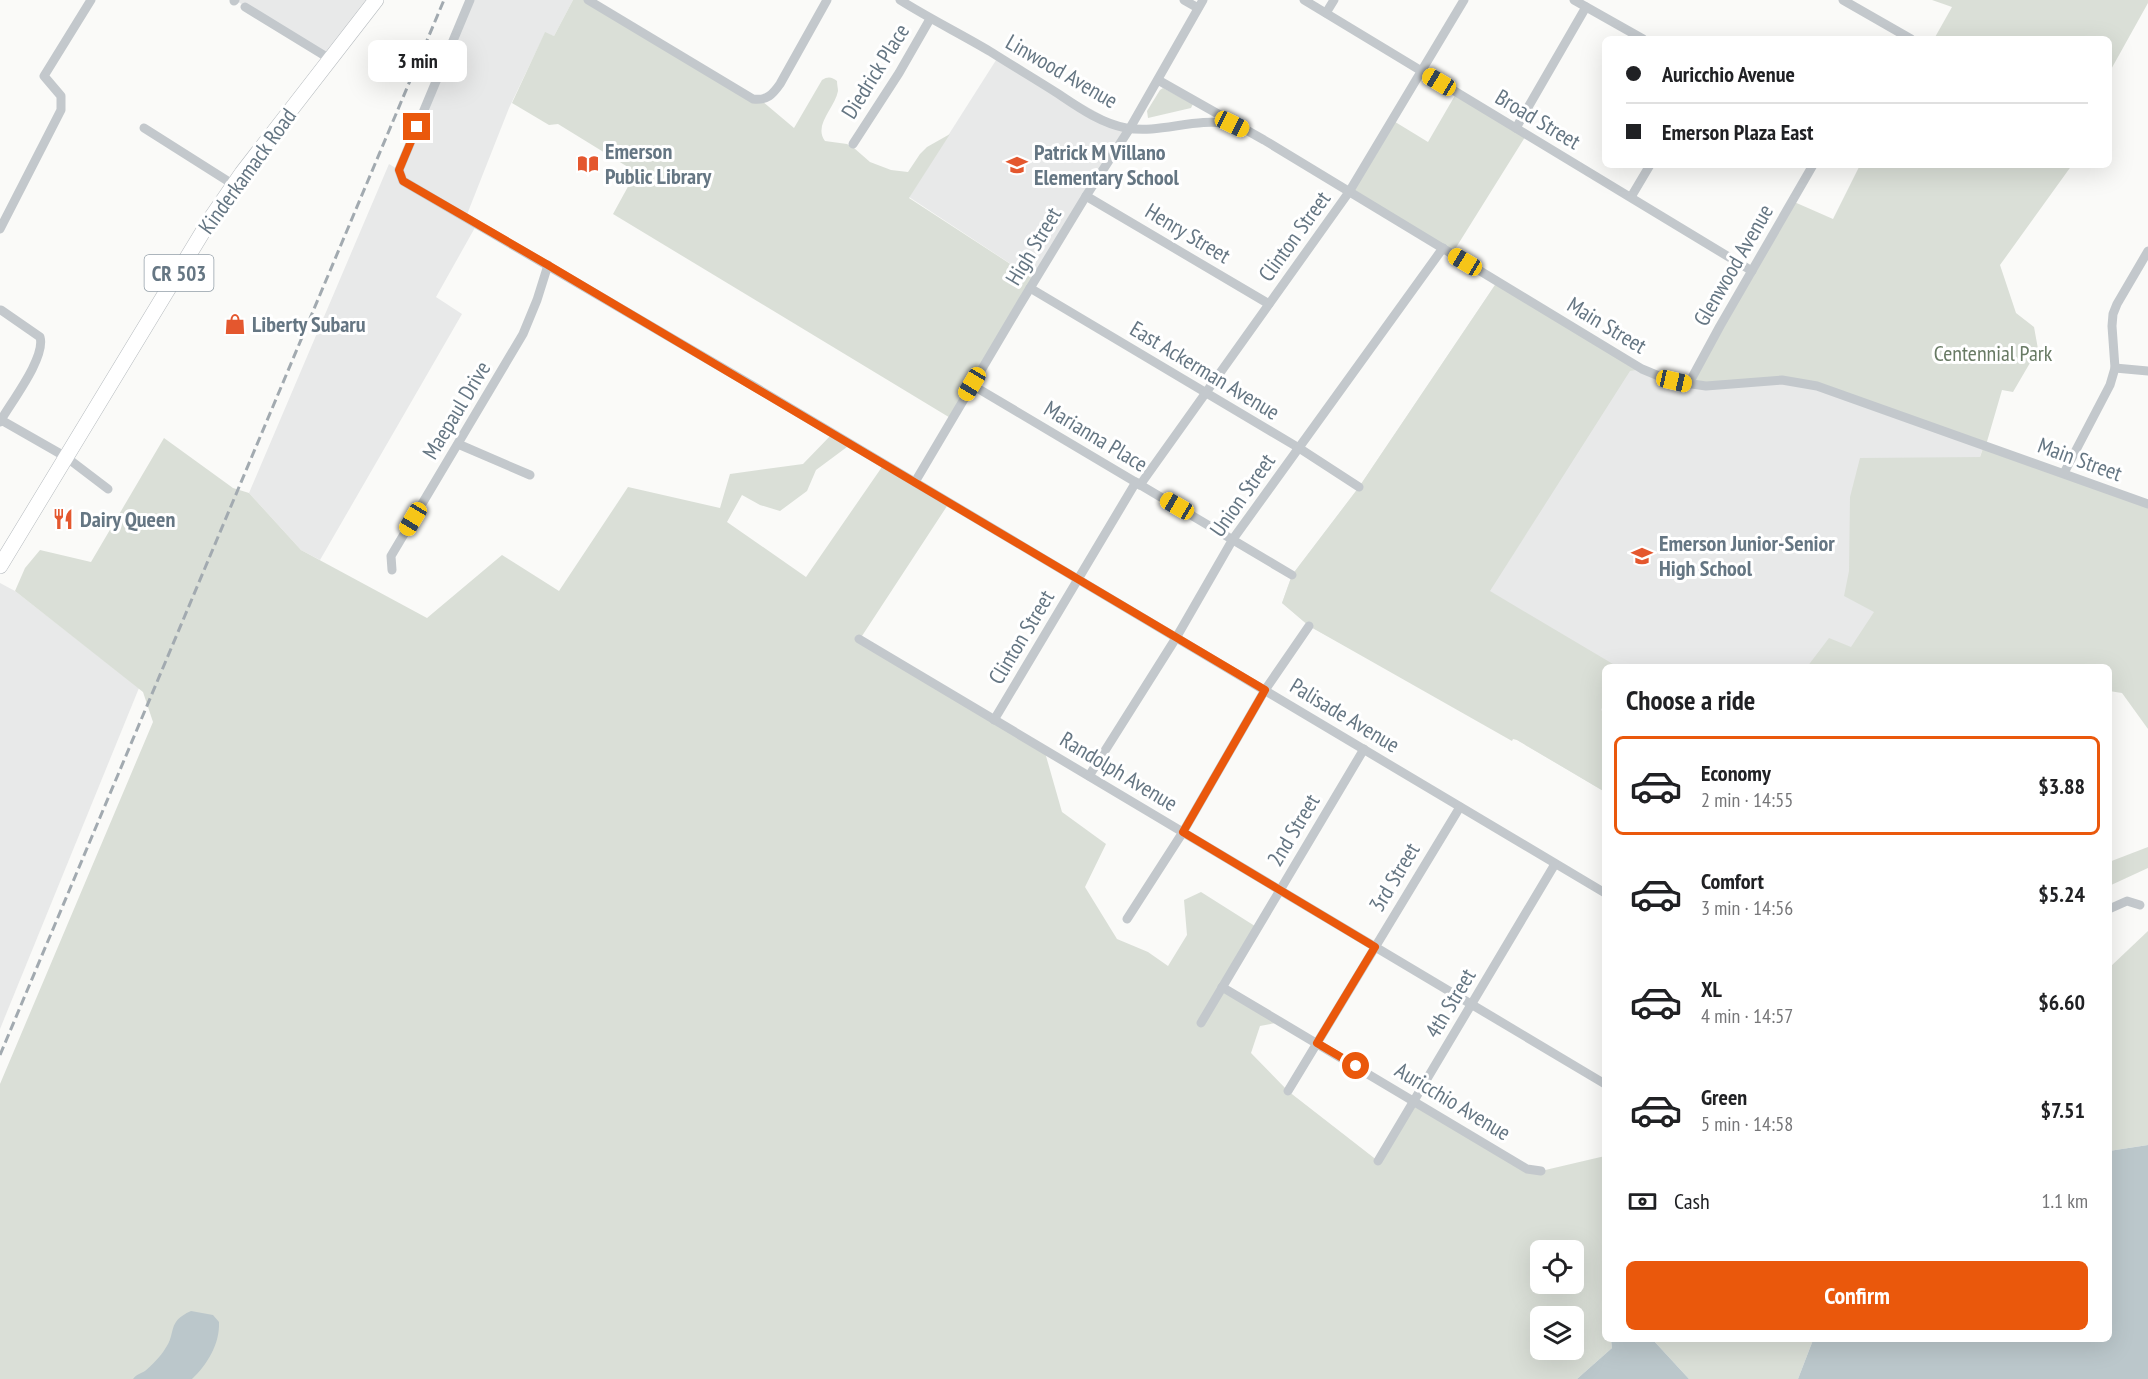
<!DOCTYPE html>
<html lang="en">
<head>
<meta charset="utf-8">
<style>
  body { margin:0; font-family:"PT Sans Narrow",sans-serif; background:#f6f6f6; color:#202124; height:100vh; display:flex; flex-direction:column; font-size:22px; white-space:nowrap }
  * { box-sizing:border-box; margin:0 }
  p { font-size:20px; color:#757577 }
  .icon { flex:none; width:33px; height:33px; fill:none; stroke:currentColor; stroke-width:2; stroke-linecap:round; stroke-linejoin:round }
  .map { position:relative; flex:1; overflow:hidden }
  .sheet { position:absolute; left:1602px; top:664px; width:510px; height:678px; display:flex; flex-direction:column; background:#fff; border-radius:9px; box-shadow:0 6px 24px #0002 }
  .sheet>* { flex:none }
  .top-card { position:absolute; left:1602px; top:36px; width:510px; height:132px; border-radius:9px; box-shadow:0 6px 24px #0002; display:grid; align-content:center; height:132px; padding:0 24px; background:#fff }
  .buttons { position:absolute; left:1530px; top:1240px; display:grid; gap:12px }
  .buttons a { display:grid; place-items:center; width:54px; height:54px; border-radius:9px; background:#fff; box-shadow:0 6px 24px #0002; font-size:30px }
  .end { position:absolute; width:27px; height:27px; margin:-14px; border:8px solid #ea580c; background:#fff; box-shadow:0 0 0 3px #fff }
  .from { border-radius:50% }
  .bubble { position:absolute; height:42px; border-radius:9px; background:#fff; box-shadow:0 6px 24px #0002; font-size:20px; font-weight:600; line-height:42px; text-align:center }
  .car { position:absolute; width:18px; height:36px; margin:-18px -9px; border-radius:8px; box-shadow:0 0 4px 2px #0007; background:linear-gradient(#f5c518 24%,#345 0 40%,#f5c518 0 76%,#345 0 86%,#f5c518 0) }
  .top-card b { display:flex; align-items:center; gap:21px; height:57px; font-size:22px }
  .top-card b+b { border-top:2px solid #e0e0e0 }
  .top-card i { width:15px; height:15px; background:#202124 }
  ul { padding:0; list-style:none }
  li { display:flex; align-items:center; gap:18px; height:99px; margin:0 12px 9px; padding:0 12px; border:3px solid transparent; border-radius:9px }
  li div { flex:1 }
  li b { display:block; font-size:22px }
  li em { font-style:normal; font-weight:600 }
  li.on { border-color:#ea580c }
  li>.icon { width:54px; height:54px; stroke-width:1.5 }
  h2 { padding:0 24px; font-size:27px; line-height:72px }
  .pay { display:flex; align-items:center; gap:15px; height:66px; padding:0 24px; font-size:22px }
  .pay p { margin-inline-start:auto }
  .primary-button { display:flex; gap:12px; margin-top:auto; padding:12px 24px }
  .primary-button a { flex:1; height:69px; border-radius:9px; background:#ea580c; color:#fff; font-size:24px; font-weight:600; line-height:69px; text-align:center }
  .map>svg:first-child { display:block }
  .built { fill:#e8e9e9 }
  .green { fill:#dadfd7; fill-rule:evenodd }
  .water { fill:#bbc7cb }
  .lines { fill:none; stroke-linecap:round; stroke-linejoin:round }
  .primary-casing { stroke:#b5babe; stroke-width:16 }
  .street { stroke:#c3c8cc; stroke-width:9 }
  .primary { stroke:#fff; stroke-width:15 }
  .rail { stroke:#a2aab0; stroke-width:3; stroke-dasharray:9 4.5; stroke-linecap:butt }
  .route { stroke:#ea580c; stroke-width:8 }
  .labels { text-anchor:middle; dominant-baseline:central; stroke-width:6; stroke-linejoin:round; paint-order:stroke }
  .shield { fill:#fff; stroke:#939fa8; stroke-width:1.5 }
  .shield-label { font-size:21px; font-weight:bold; fill:#657683 }
  .street-label { font-size:22px; fill:#657683; stroke:#fff }
  .poi-label { font-size:22px; font-weight:bold; fill:#657683; stroke:#fff; text-anchor:start }
  .park-label { font-size:22px; fill:#687a64; stroke:#fff }
</style>
</head>
<body>
<div class="map">
<svg width="2148" height="1379" viewBox="0 0 2148 1379">
  <rect width="100%" height="100%" fill="#fafaf8"/>
  <g class="built">
    <path d="M235 0H376L330 59Z"/>
    <path d="M470 0H573L554 36 545 33 509 108 466 217 477 224 436 297 462 314 320 560 301 550 249 493 389 164 399 170Z"/>
    <path d="M998 57 1127 129 1035 280 909 197Z"/>
    <path d="M1497 282 1671 381 1800 382 1984 445 1960 514 1880 667 1605 668V792L1517 740 1309 626 1282 603 1292 575 1359 487Z"/>
    <path d="M0 583 15 591 139 688 0 1029Z"/>
  </g>
  <g class="green">
    <path d="M573 0H586L762 101 794 128 822 80C828 76 832 77 837 81 837 85 838 88 838 91 835 108 813 125 825 141L847 144 854 148 870 162 891 170 908 172 920 154 927 147 950 134 909 198 1035 280 952 419 613 214 636 172 558 124 549 125 512 103 545 32 554 36Z"/>
    <path d="M1932 0H2148V3L2109 73V39H1934L1952 7Z"/>
    <path d="M1163 88 1193 104 1191 108 1148 118 1147 111 1160 90Z"/>
    <path d="M1457 92 1527 134 1452 254 1349 192 1392 120 1428 142Z"/>
    <path d="M1860 165H2072L2000 265 2016 313 2034 327 2038 349 2013 392 2002 390 1986 445 2148 504V729L2122 693 2109 691V668L1807 667 1829 638 1851 647 1874 612 1844 596 1849 571 1850 497 1860 458 1980 457 1984 445 1800 382 1688 385 1792 201 1833 219Z"/>
    <path d="M1497 282 1642 369 1630 371 1490 591 1618 667 1605 668V702L1601 710 1605 713V792L1517 740 1513 739 1512 741 1309 626 1282 603 1292 575 1359 487Z"/>
    <path d="M833 433 851 444 816 470 807 491 780 511 760 505 742 495 727 522 806 577 884 464 949 503 860 639 1044 749 1062 812 1106 844 1085 887 1117 939 1148 952 1168 966 1187 935 1184 900 1201 892 1258 928 1223 987 1281 1022 1260 1026 1251 1053 1288 1091 1378 1161 1414 1101 1527 1169 1541 1171 1605 1156V1269L1603 1278 1605 1295V1340H1611L1612 1348 1577 1379H0V1084L153 722 143 692 15 591 25 568 40 550 91 562 164 438 233 488 249 493 301 550 427 618 502 555 559 591 628 487 720 508 730 474 803 464ZM1540 1251H1574V1284H1540ZM1540 1317H1574V1350H1540Z"/>
    <path d="M2148 847V868L2109 886V862Z"/>
    <path d="M2148 931V1145L2109 1151V968Z"/>
    <path d="M1653 1340H1813L1798 1379H1689Z"/>
  </g>
  <g class="water">
    <path d="M2148 1145V1379H1798L1813 1340H2109V1151Z"/>
    <path d="M191 1311 213 1315 219 1322C220 1344 207 1365 192 1379H133C137 1374 140 1374 145 1371 151 1366 161 1356 165 1349 177 1333 166 1322 191 1311Z"/>
    <path d="M1611 1340H1653L1689 1379H1577L1612 1348Z"/>
  </g>
  <g class="lines">
    <defs>
      <path id="primary" d="M0 566 213 215 242 173 376 0"/>
    </defs>
    <use href="#primary" class="primary-casing"/>
    <g class="street">
      <path d="M470 0 399 170 403 181 755 387 1605 893"/>
      <path d="M588 0 753 99C767 101 773 94 780 84L827 0"/>
      <path d="M900 0C930 19 961 34 991 52 1013 66 1035 79 1057 93 1078 107 1100 123 1126 128 1161 134 1195 117 1230 124"/>
      <path d="M1184 0 1198 8"/>
      <path d="M1304 0 1752 271"/>
      <path d="M1574 0 1643 39"/>
      <path d="M1843 0 1911 39"/>
      <path d="M234 1 235 0"/>
      <path d="M245 7 330 59"/>
      <path d="M1326 13 1334 0"/>
      <path d="M1158 80 1264 140 1642 369 1671 381 1706 386 1782 380 1817 386 2148 504"/>
      <path d="M144 128 234 185"/>
      <path d="M1516 128 1586 7"/>
      <path d="M853 144 899 73 930 19"/>
      <path d="M1086 196 1269 304"/>
      <path d="M1631 197 1650 165"/>
      <path d="M0 229 61 110V96L44 76 91 0"/>
      <path d="M1030 288 1299 448 1359 487"/>
      <path d="M1 310 40 337C46 357 12 401 1 420"/>
      <path d="M2115 368 2148 371"/>
      <path d="M972 385 1292 575"/>
      <path d="M1688 385 1720 326 1813 165"/>
      <path d="M0 422 1 420 66 457 108 489"/>
      <path d="M458 444 530 475"/>
      <path d="M2064 473 2110 385 2115 368 2112 326 2113 314 2117 304 2148 251"/>
      <path d="M915 482 1018 308 1086 196 1130 128 1203 0"/>
      <path d="M1140 485 1349 192 1464 0"/>
      <path d="M392 570 391 556 523 334 537 300 548 265"/>
      <path d="M859 639 1605 1084"/>
      <path d="M994 720 1136 482"/>
      <path d="M1089 776 1176 638 1233 539 1443 248"/>
      <path d="M2109 909 2127 901 2140 905"/>
      <path d="M1127 919 1183 832 1265 690 1309 626"/>
      <path d="M1222 987 1527 1169 1541 1171"/>
      <path d="M1201 1023 1364 749"/>
      <path d="M1288 1091 1460 807"/>
      <path d="M1378 1161 1555 864"/>
    </g>
    <use href="#primary" class="primary"/>
    <path class="rail" d="M0 1055 444 0"/>
  </g>
  <g class="lines">
    <path class="route" d="M417 127 399 170 403 181 548 265 1265 690 1183 832 1375 947 1317 1043 1356 1066"/>
  </g>
  <defs>
    <symbol id="library-bare" viewBox="-9 -9 18 18"><path d="M-6-4Q-3-5.5-.7-3.5V5Q-3 3-6 4ZM6-4Q3-5.5 .7-3.5V5Q3 3 6 4Z" fill="#e4572e" stroke="#fff" stroke-width="2.5" paint-order="stroke"/></symbol>
    <symbol id="school-bare" viewBox="-9 -9 18 18"><path d="M0-5L7-2L0 1L-7-2ZM-4 1L0 2.5L4 1V4Q0 6-4 4Z" fill="#e4572e" stroke="#fff" stroke-width="2.5" paint-order="stroke"/></symbol>
    <symbol id="shop-bare" viewBox="-9 -9 18 18"><path d="M-5-2.5h2.3a2.7 3.5 0 0 1 5.4 0H5L5.5 6h-11ZM-1.5-2.5h3a1.5 2.3 0 0 0-3 0Z" fill="#e4572e" stroke="#fff" stroke-width="2.5" paint-order="stroke"/></symbol>
    <symbol id="restaurant-bare" viewBox="-9 -9 18 18"><path d="M-5-6h1v4h1v-4h1v4h1v-4h1v5L-1.5 .5V6h-2V.5L-5-1ZM5-6V6H3V1.5H1.5Q1.5-4 5-6Z" fill="#e4572e" stroke="#fff" stroke-width="2.5" paint-order="stroke"/></symbol>
  </defs>
  <g fill-rule="evenodd">
    <use href="#library-bare" x="573" y="149" width="30" height="30"/>
    <use href="#school-bare" x="1002" y="150" width="30" height="30"/>
    <use href="#shop-bare" x="220" y="309" width="30" height="30"/>
    <use href="#restaurant-bare" x="48" y="504" width="30" height="30"/>
    <use href="#school-bare" x="1627" y="541" width="30" height="30"/>
  </g>
  <g class="labels">
    <rect class="shield" x="144.5" y="255" width="69" height="36" rx="4.5"/>
    <g class="shield-label">
      <text x="179" y="273">CR 503</text>
    </g>
    <g class="street-label">
      <text transform="translate(875 71) rotate(-58)">Diedrick Place</text>
      <text transform="translate(1062 71) rotate(30)">Linwood Avenue</text>
      <text transform="translate(1538 119) rotate(31)">Broad Street</text>
      <text transform="translate(247 171) rotate(-54)">Kinderkamack Road</text>
      <text transform="translate(1188 233) rotate(31)">Henry Street</text>
      <text transform="translate(1294 236) rotate(-54)">Clinton Street</text>
      <text transform="translate(1033 246) rotate(-59)">High Street</text>
      <text transform="translate(1733 265) rotate(-60)">Glenwood Avenue</text>
      <text transform="translate(1607 325) rotate(31)">Main Street</text>
      <text transform="translate(1205 370) rotate(31)">East Ackerman Avenue</text>
      <text transform="translate(456 410) rotate(-59)">Maepaul Drive</text>
      <text transform="translate(1096 436) rotate(31)">Marianna Place</text>
      <text transform="translate(2080 459) rotate(20)">Main Street</text>
      <text transform="translate(1242 495) rotate(-55)">Union Street</text>
      <text transform="translate(1021 637) rotate(-59)">Clinton Street</text>
      <text transform="translate(1345 715) rotate(31)">Palisade Avenue</text>
      <text transform="translate(1119 771) rotate(31)">Randolph Avenue</text>
      <text transform="translate(1293 830) rotate(-59)">2nd Street</text>
      <text transform="translate(1394 877) rotate(-59)">3rd Street</text>
      <text transform="translate(1450 1003) rotate(-59)">4th Street</text>
      <text transform="translate(1453 1101) rotate(31)">Auricchio Avenue</text>
    </g>
    <g class="poi-label">
      <text x="605" y="151">Emerson<tspan x="605" dy="25">Public Library</tspan></text>
      <text x="1034" y="152">Patrick M Villano<tspan x="1034" dy="25">Elementary School</tspan></text>
      <text x="252" y="324">Liberty Subaru</text>
      <text x="80" y="519">Dairy Queen</text>
      <text x="1659" y="543">Emerson Junior-Senior<tspan x="1659" dy="25">High School</tspan></text>
    </g>
    <g class="park-label">
      <text x="1993" y="353">Centennial Park</text>
    </g>
  </g>
</svg>
<div class="buttons">
<a><svg class="icon" aria-label="locate" viewBox="0 0 24 24"><circle cx="12" cy="12" r="6"/><path d="M12 2v4M12 18v4M2 12h4M18 12h4"/></svg></a>
<a><svg class="icon" aria-label="layers" viewBox="0 0 24 24"><path d="M12 4l9 5-9 5-9-5zM3 14l9 5 9-5"/></svg></a>
</div>
<i class="end from" style="left:1356px;top:1066px"></i>
<i class="end" style="left:417px;top:127px"></i>
<div class="bubble" style="left:368px;top:40px;width:99px">3 min</div>
<i class="car" style="left:1439px;top:82px;rotate:301deg"></i>
<i class="car" style="left:1232px;top:124px;rotate:116deg"></i>
<i class="car" style="left:1465px;top:262px;rotate:301deg"></i>
<i class="car" style="left:1674px;top:381px;rotate:103deg"></i>
<i class="car" style="left:972px;top:384px;rotate:211deg"></i>
<i class="car" style="left:1177px;top:506px;rotate:300deg"></i>
<i class="car" style="left:413px;top:519px;rotate:211deg"></i>
<div class="top-card">
<b><i class="from"></i>Auricchio Avenue</b>
<b><i></i>Emerson Plaza East</b>
</div>
<section class="sheet">
<h2>Choose a ride</h2>
<ul>
<li class="on"><svg class="icon" aria-label="car" viewBox="0 0 24 24"><path d="M5 17H2v-5l4-1 3-4h7l3 4 3 1v5h-3M9 17h6M6 11h13"/><circle cx="7" cy="17" r="2"/><circle cx="17" cy="17" r="2"/></svg><div><b>Economy</b><p>2 min · 14:55</p></div><em>$3.88</em></li>
<li><svg class="icon" aria-label="car" viewBox="0 0 24 24"><path d="M5 17H2v-5l4-1 3-4h7l3 4 3 1v5h-3M9 17h6M6 11h13"/><circle cx="7" cy="17" r="2"/><circle cx="17" cy="17" r="2"/></svg><div><b>Comfort</b><p>3 min · 14:56</p></div><em>$5.24</em></li>
<li><svg class="icon" aria-label="car" viewBox="0 0 24 24"><path d="M5 17H2v-5l4-1 3-4h7l3 4 3 1v5h-3M9 17h6M6 11h13"/><circle cx="7" cy="17" r="2"/><circle cx="17" cy="17" r="2"/></svg><div><b>XL</b><p>4 min · 14:57</p></div><em>$6.60</em></li>
<li><svg class="icon" aria-label="car" viewBox="0 0 24 24"><path d="M5 17H2v-5l4-1 3-4h7l3 4 3 1v5h-3M9 17h6M6 11h13"/><circle cx="7" cy="17" r="2"/><circle cx="17" cy="17" r="2"/></svg><div><b>Green</b><p>5 min · 14:58</p></div><em>$7.51</em></li>
</ul>
<div class="pay"><svg class="icon" aria-label="cash" viewBox="0 0 24 24"><path d="M3 7h18v10H3z"/><circle cx="12" cy="12" r="2"/></svg>Cash<p>1.1 km</p></div>
<div class="primary-button"><a>Confirm</a></div>
</section>
</div>
</body>
</html>
